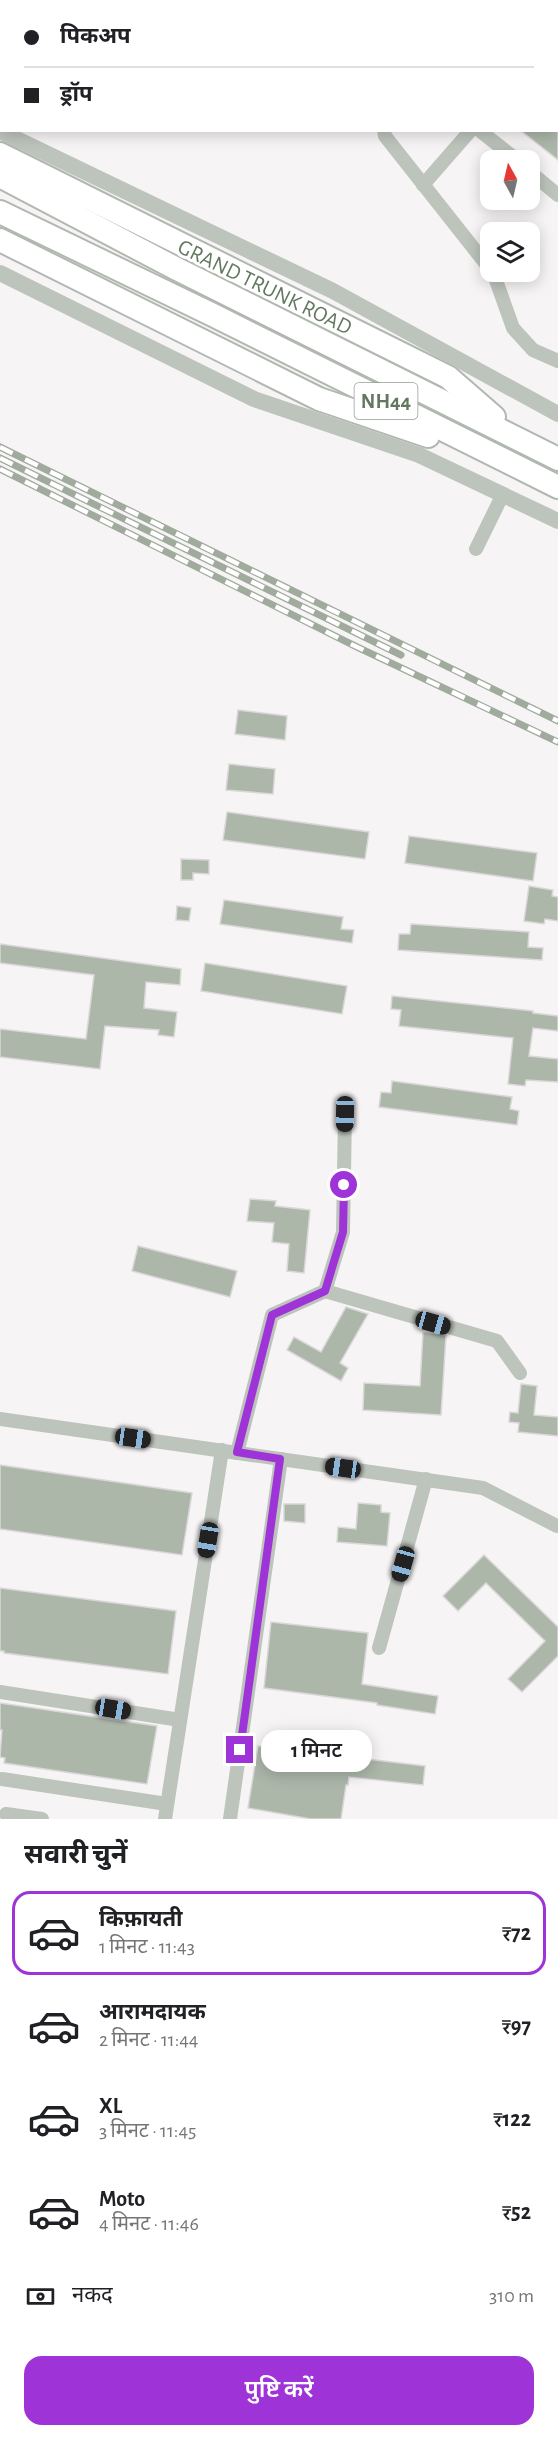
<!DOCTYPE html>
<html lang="hi">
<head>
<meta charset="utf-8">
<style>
  body { margin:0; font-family:"Alegreya Sans","Noto Sans Devanagari",sans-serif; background:#f2f2f2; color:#202124; height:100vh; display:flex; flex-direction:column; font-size:22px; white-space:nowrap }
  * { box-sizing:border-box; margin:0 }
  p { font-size:20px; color:#757577 }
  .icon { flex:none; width:33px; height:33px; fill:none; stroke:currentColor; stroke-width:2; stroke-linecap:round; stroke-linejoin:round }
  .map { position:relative; height:1819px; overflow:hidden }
  .sheet { display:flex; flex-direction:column; background:#fff; flex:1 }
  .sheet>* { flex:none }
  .guide { position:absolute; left:0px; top:0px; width:558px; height:132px; box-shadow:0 3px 15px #0003; display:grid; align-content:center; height:132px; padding:0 24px; background:#fff }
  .needle { width:39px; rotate:352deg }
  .controls { position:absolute; left:480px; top:150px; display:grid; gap:12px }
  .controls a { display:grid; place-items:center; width:60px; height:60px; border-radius:12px; background:#fff; box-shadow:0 3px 15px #0003; font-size:30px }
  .end { position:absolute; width:27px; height:27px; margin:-14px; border:8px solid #9e33d8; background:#fff; box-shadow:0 0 0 3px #fff }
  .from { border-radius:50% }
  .bubble { position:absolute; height:42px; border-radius:18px; background:#fff; box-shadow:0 3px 15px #0003; font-size:20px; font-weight:600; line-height:42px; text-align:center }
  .car { position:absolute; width:18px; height:36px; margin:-18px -9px; border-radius:8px; box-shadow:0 0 4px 2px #0007; background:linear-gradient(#222 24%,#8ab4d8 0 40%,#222 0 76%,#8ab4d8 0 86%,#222 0) }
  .guide b { display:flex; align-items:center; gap:21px; height:57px; font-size:22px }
  .guide b+b { border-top:2px solid #e0e0e0 }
  .guide i { width:15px; height:15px; background:#202124 }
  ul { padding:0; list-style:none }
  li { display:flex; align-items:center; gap:18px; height:84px; margin:0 12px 9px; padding:0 12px; border:3px solid transparent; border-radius:18px }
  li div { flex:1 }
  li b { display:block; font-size:22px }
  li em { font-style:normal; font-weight:600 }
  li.current { border-color:#9e33d8 }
  li>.icon { width:54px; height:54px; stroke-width:1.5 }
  h2 { padding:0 24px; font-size:27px; line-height:72px }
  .pay { display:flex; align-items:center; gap:15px; height:66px; padding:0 24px; font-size:22px }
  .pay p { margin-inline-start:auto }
  .button { display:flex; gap:12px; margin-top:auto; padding:12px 24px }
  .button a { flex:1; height:69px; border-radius:18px; background:#9e33d8; color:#fff; font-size:24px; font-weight:600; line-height:69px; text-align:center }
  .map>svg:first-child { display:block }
  .building { fill:#acb7aa; stroke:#d9d7d8; stroke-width:1.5 }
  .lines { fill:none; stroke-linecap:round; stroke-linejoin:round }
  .trunk-casing { stroke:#b1b8b0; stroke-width:26 }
  .minor { stroke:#bdc4bc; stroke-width:14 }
  .tertiary { stroke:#bdc4bc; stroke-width:16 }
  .trunk { stroke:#fff; stroke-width:22 }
  .rail-casing { stroke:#a0ab9e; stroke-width:7 }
  .rail { stroke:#fff; stroke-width:4.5; stroke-dasharray:14; stroke-linecap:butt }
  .route { stroke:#9e33d8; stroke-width:8 }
  .labels { text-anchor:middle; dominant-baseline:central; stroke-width:6; stroke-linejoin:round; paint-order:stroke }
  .shield { fill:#fff; stroke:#92a08f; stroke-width:1.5 }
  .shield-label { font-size:21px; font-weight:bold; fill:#63785f }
  .street-label { font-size:22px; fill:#63785f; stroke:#fff }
</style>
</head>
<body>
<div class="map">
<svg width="558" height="1819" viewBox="0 0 558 1819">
  <rect width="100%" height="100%" fill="#f7f4f6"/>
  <g class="building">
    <path d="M520 130H558V160Z"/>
    <path d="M238 710 287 716 285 740 235 734Z"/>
    <path d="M229 764 275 769 273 794 226 790Z"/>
    <path d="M227 812 369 832 365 859 223 840Z"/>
    <path d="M409 836 537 853 533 881 405 863Z"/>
    <path d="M181 859 209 860V874L193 873V880H181Z"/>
    <path d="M529 886 553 890 552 896 558 897V921L545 919 544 924 524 921Z"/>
    <path d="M224 900 343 917 341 929 354 930 352 943 220 924Z"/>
    <path d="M177 906 191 908 189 921 176 920Z"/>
    <path d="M411 924 529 932 528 947 543 948 542 960 398 950 399 934H410Z"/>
    <path d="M0 944 181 969 180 985 146 982 144 1008 177 1012 174 1037 158 1035 159 1030 105 1026 100 1069 0 1057V1029L86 1039 94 975 0 963Z"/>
    <path d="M205 963 347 986 342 1014 201 991Z"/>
    <path d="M392 996 533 1011V1013L558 1016V1031L533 1028 529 1056 558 1059V1082L526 1080 525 1086 508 1084 513 1038 399 1026 401 1010 391 1009Z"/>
    <path d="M392 1081 512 1097 510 1109 519 1111 517 1125 379 1107 381 1092 391 1093Z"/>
    <path d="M250 1199 276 1201 275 1206 310 1210 304 1273 287 1271 289 1244 272 1242 274 1223 247 1221Z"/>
    <path d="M138 1246 237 1271 230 1297 132 1271Z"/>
    <path d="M346 1307 368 1314 340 1363 348 1368 341 1381 287 1350 294 1337 321 1352Z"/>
    <path d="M423 1332 446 1335 441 1415 363 1410 364 1383 420 1386Z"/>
    <path d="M521 1384 537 1386 534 1415 558 1417V1436L518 1432 519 1423 509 1422 510 1412 518 1413Z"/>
    <path d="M0 1465 192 1493 182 1555 0 1529Z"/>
    <path d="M358 1503 381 1505V1512L390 1513 387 1546 337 1542 338 1527 356 1529Z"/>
    <path d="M284 1504H305V1523L284 1521Z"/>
    <path d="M484 1555 558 1627V1656L522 1692 508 1679 545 1641 486 1583 458 1611 443 1596Z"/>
    <path d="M0 1588 176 1611 168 1674 4 1653V1651H0Z"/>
    <path d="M271 1622 368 1633 362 1684 438 1696 435 1714 377 1705V1703L264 1688Z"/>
    <path d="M0 1703 157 1726 147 1784 4 1763 5 1758 0 1757 2 1730H0Z"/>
    <path d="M258 1746 425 1766 423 1785 349 1777 348 1785H346L341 1819H311L248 1808Z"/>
  </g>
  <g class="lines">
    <defs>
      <g id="trunk">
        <path d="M0 154 448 377 494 417"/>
        <path d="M0 176 175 268 558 459"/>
        <path d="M0 212 213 315 558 487"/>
        <path d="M0 240 319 399 428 436"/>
      </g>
    </defs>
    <use href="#trunk" class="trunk-casing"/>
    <g class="minor">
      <path d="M466 0 468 2"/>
      <path d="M378 2 379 0"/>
      <path d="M556 68 558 69"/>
      <path d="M384 130 385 136 490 269"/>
      <path d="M479 130 517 160"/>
      <path d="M530 172 558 195"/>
      <path d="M423 185 471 130"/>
      <path d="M493 272 513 328 533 350 558 361"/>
      <path d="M476 549 503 494"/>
      <path d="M325 1291 497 1341 520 1373"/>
      <path d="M0 1419 483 1488 557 1526"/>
      <path d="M237 1453 272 1315 325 1291 343 1232 345 1114"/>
      <path d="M379 1648 426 1479"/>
      <path d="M0 1692 180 1720"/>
      <path d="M2 1779 167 1804"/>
      <path d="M6 1814 42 1819"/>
      <path d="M165 1819 222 1450"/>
      <path d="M230 1819 281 1459"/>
    </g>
    <g class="tertiary">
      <path d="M0 131 333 291 558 414"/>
      <path d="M0 273 254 399 419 455 558 521"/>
    </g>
    <use href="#trunk" class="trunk"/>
    <defs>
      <g id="rail">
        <path d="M0 447 558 721"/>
        <path d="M0 458 401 655"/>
        <path d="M0 469 357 647 558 742"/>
      </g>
    </defs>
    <use href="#rail" class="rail-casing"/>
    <use href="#rail" class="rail"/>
  </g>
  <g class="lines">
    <path class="route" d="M240 1750 280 1459 237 1452 272 1315 325 1291 343 1232 344 1185"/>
  </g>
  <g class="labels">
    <rect class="shield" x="354.5" y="383" width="63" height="36" rx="4.5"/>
    <g class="shield-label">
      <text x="386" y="401">NH44</text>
    </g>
    <g class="street-label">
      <text transform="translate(265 287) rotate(26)">GRAND TRUNK ROAD</text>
    </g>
  </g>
</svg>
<div class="controls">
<a><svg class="needle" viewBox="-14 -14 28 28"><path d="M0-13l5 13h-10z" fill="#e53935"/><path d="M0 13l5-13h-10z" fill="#757577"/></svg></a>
<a><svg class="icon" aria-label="layers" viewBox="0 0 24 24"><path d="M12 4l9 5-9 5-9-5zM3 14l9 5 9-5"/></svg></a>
</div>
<i class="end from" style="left:344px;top:1185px"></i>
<i class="end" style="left:240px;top:1750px"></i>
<div class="bubble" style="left:261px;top:1730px;width:111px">1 मिनट</div>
<i class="car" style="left:345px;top:1114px;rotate:181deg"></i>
<i class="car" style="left:433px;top:1323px;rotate:106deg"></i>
<i class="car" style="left:133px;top:1438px;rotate:98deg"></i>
<i class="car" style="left:343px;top:1468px;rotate:278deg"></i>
<i class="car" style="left:208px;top:1540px;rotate:189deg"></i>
<i class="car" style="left:403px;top:1564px;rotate:196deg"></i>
<i class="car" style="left:113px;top:1709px;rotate:99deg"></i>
<div class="guide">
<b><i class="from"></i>पिकअप</b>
<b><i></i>ड्रॉप</b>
</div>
</div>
<section class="sheet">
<h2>सवारी चुनें</h2>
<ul>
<li class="current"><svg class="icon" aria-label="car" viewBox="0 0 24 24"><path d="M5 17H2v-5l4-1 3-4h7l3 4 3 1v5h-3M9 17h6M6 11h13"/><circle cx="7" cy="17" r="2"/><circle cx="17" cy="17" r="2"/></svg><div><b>किफ़ायती</b><p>1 मिनट · 11:43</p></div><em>₹72</em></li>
<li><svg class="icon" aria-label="car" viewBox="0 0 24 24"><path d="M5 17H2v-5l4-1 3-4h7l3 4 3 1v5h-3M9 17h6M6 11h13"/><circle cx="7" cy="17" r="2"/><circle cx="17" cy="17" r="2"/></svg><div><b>आरामदायक</b><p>2 मिनट · 11:44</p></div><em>₹97</em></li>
<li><svg class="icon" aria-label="car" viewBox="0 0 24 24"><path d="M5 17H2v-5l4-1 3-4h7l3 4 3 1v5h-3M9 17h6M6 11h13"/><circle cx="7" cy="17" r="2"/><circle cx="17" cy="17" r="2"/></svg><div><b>XL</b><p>3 मिनट · 11:45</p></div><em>₹122</em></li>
<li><svg class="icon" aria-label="car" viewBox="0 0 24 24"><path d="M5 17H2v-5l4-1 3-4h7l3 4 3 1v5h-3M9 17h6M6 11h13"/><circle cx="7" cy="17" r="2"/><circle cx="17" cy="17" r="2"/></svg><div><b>Moto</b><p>4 मिनट · 11:46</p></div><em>₹52</em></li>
</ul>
<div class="pay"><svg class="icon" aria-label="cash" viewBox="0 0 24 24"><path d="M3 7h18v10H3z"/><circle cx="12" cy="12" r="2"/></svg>नकद<p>310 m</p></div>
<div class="button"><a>पुष्टि करें</a></div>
</section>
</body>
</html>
